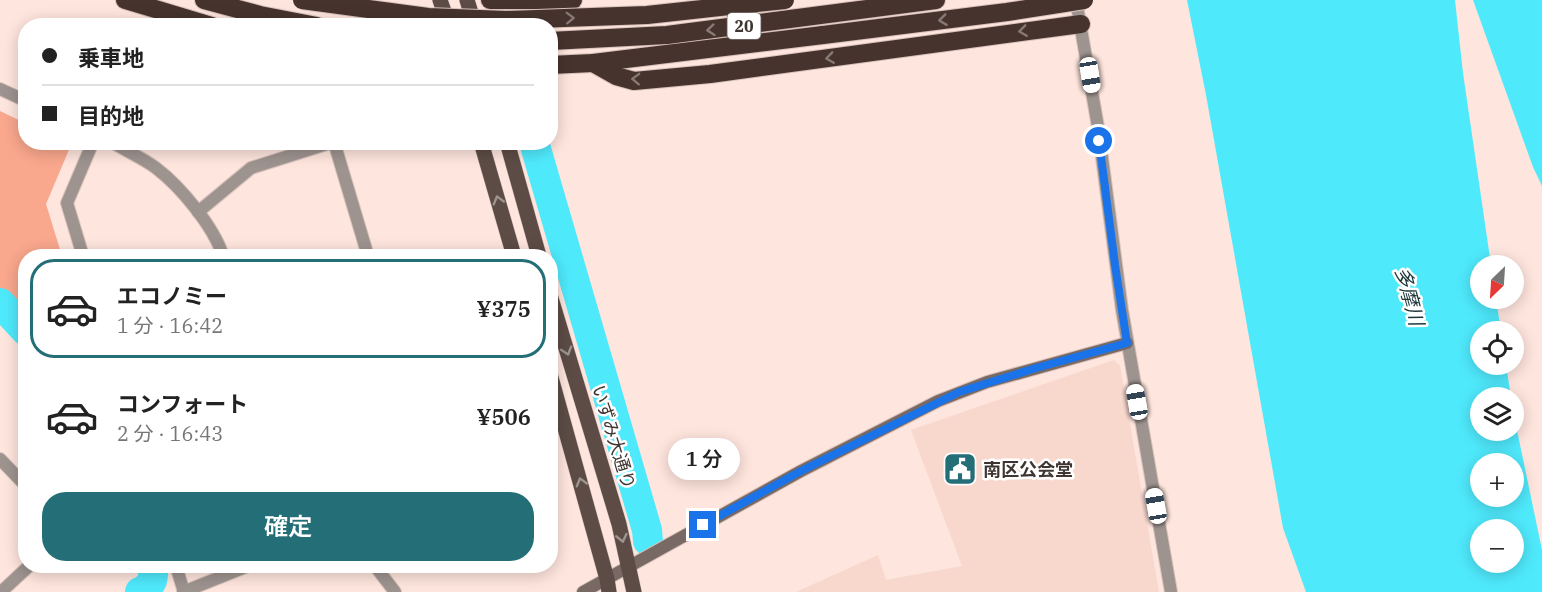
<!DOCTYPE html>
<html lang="ja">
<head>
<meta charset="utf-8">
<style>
  body { margin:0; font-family:"IBM Plex Serif","Noto Sans JP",serif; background:#f2f2f2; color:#222; height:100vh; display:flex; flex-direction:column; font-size:22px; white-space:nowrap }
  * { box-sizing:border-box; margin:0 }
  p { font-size:20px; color:#767676 }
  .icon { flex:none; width:33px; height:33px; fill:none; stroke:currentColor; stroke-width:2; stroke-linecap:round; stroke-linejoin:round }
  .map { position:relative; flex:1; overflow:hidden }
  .sheet { position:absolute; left:18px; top:249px; width:540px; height:324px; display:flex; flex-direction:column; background:#fff; border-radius:24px; box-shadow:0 3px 15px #0003 }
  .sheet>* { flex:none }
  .hud { position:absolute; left:18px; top:18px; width:540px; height:132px; border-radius:24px; box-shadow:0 3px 15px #0003; display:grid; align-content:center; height:132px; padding:0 24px; background:#fff }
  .needle { width:39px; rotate:205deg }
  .tools { position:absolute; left:1470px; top:255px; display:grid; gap:12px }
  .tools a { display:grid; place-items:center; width:54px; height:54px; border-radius:50%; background:#fff; box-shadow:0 3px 15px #0003; font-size:30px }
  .end { position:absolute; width:27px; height:27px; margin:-14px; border:8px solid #1a73e8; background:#fff; box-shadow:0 0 0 3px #fff }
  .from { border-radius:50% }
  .bubble { position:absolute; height:42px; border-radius:21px; background:#fff; box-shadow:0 3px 15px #0003; font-size:20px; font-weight:600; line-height:42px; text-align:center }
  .car { position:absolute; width:18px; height:36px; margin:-18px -9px; border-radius:8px; box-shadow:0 0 4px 2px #0007; background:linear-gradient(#fff 24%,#345 0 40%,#fff 0 76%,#345 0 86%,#fff 0) }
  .hud b { display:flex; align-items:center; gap:21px; height:57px; font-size:22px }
  .hud b+b { border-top:2px solid #e0e0e0 }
  .hud i { width:15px; height:15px; background:#222 }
  ul { padding:10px 0 0; list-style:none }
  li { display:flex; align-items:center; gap:18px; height:99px; margin:0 12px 9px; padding:0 12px; border:3px solid transparent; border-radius:24px }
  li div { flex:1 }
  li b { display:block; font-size:22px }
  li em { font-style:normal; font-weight:600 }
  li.selected { border-color:#246e77 }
  li>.icon { width:54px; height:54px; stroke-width:1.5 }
  .button { display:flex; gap:12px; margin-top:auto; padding:12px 24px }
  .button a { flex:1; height:69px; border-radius:24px; background:#246e77; color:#fff; font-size:24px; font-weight:600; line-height:69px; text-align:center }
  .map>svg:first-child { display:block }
  .built { fill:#f8d7cd }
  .green { fill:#f9a78d }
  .water { fill:#4fe9fc; fill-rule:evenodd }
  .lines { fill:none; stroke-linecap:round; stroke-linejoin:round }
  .river { stroke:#4fe9fc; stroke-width:30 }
  .street-casing { stroke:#d8c2bb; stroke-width:14 }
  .secondary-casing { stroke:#d8c2bb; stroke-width:14 }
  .primary-casing { stroke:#d8c2bb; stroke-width:16 }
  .highway-casing { stroke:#d8c2bb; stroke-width:20 }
  .street { stroke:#9d938f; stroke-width:12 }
  .secondary { stroke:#786964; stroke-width:12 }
  .primary { stroke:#5d4c46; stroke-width:15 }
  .highway { stroke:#46332d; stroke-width:18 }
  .highway-bridge-casing { stroke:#d8c2bb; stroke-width:20; stroke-linecap:butt }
  .highway-bridge { stroke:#46332d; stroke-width:18 }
  .oneway { stroke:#877a76 }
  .oneway2 { stroke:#9e9490 }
  .route { stroke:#1a73e8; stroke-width:8 }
  .labels { text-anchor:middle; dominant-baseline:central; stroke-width:5; stroke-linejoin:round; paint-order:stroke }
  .shield { fill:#fff; stroke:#797270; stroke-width:1.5 }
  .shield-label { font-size:16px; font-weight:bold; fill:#3f3532 }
  .street-label { font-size:18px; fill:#3f3532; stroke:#fff }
  .poi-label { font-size:18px; font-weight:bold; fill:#3f3532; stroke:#fff; text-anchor:start }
  .water-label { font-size:20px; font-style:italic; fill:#1d3639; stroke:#fff }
</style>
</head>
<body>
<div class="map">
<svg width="1542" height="592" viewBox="0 0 1542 592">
  <rect width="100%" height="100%" fill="#fee5dd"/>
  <path class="built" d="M1114 360 1120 366 1159 592H796L878 555 886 580 962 566 911 430Z"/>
  <path class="green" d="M0 111 25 123 26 142 65 143 71 145 46 204 62 256H26L25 344 0 317Z"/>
  <g class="water">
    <path d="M1187 0H1455L1463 73 1491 265 1480 266V298L1496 299 1501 331 1480 332V364L1506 365 1511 397 1480 398V430H1514V416L1542 550V592H1306L1283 528 1206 95ZM1480 464H1514V496H1480ZM1480 530H1514V562H1480Z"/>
    <path d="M1473 0H1542V186L1533 167Z"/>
  </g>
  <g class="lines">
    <g class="river">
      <path d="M534 142 647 530 648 541"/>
      <path d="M0 303 26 331"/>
      <path d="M140 592C152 586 155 579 152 566"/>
    </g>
    <defs>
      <g id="street">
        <path d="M1076 0 1098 127 1122 310 1171 592"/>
        <path d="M0 89 26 101"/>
        <path d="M112 142C126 151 143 158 156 168 181 187 214 227 223 256"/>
        <path d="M334 142 368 256"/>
        <path d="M198 212 251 168 333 142"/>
        <path d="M83 256 67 203 93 142"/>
        <path d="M0 459 26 486"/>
        <path d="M176 566 184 592"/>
        <path d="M375 566 395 592"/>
        <path d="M1 592 29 566"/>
        <path d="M183 592 248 566"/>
      </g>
      <path id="secondary" d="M583 592 801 471 938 401 987 382 1127 343"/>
      <g id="primary">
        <path d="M440 0 449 26"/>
        <path d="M467 0 475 26"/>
        <path d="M481 142 514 256"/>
        <path d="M507 142 539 256"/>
        <path d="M550 295 619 524 634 592"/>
        <path d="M550 374 607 579 609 592"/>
      </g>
      <g id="highway">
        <path d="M125 0 212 26"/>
        <path d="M204 0 260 15 317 26"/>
        <path d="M490 0H573"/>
        <path d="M550 41 667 35 936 0"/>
        <path d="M593 63 616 76 634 81 710 74 1081 24"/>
        <path d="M550 65 593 63 823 35"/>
      </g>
    </defs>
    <use href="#street" class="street-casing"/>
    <use href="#secondary" class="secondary-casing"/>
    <use href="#primary" class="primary-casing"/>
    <use href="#highway" class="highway-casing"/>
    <use href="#street" class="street"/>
    <use href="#secondary" class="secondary"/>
    <use href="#primary" class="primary"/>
    <use href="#highway" class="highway"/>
    <defs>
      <g id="highway-bridge">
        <path d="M302 0 428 17 506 20 647 15 785 0"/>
        <path d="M823 35 1007 12 1084 0"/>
      </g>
    </defs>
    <use href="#highway-bridge" class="highway-bridge-casing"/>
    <use href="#highway-bridge" class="highway-bridge"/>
  </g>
  <defs><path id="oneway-chevron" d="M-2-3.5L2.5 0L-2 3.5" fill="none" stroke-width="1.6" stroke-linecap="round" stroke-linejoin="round" transform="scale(1.5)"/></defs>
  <g class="oneway">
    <use href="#oneway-chevron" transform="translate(570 18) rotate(-2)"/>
    <use href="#oneway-chevron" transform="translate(943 20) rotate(173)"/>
    <use href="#oneway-chevron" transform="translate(711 30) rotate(174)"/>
    <use href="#oneway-chevron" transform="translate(1023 31) rotate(172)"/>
    <use href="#oneway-chevron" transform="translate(830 58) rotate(172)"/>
    <use href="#oneway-chevron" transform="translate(636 79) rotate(-178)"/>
  </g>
  <g class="oneway2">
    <use href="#oneway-chevron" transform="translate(498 200) rotate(-106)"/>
    <use href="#oneway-chevron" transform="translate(567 351) rotate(73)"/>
    <use href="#oneway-chevron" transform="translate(581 482) rotate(-106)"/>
    <use href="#oneway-chevron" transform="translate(622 538) rotate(77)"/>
  </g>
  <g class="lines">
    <path class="route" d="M703 525 801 471 959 392 1036 368 1127 343 1115 265 1099 141"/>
  </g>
  <defs>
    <symbol id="civic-square" viewBox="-11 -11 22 22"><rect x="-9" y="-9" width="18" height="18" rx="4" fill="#246e77" stroke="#fff"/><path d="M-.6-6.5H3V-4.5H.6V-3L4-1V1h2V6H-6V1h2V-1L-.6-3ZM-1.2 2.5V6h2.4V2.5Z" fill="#fff"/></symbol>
  </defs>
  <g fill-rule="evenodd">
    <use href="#civic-square" x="941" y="450" width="38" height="38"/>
  </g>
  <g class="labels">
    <rect class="shield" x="727.5" y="13" width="33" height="26" rx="4.5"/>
    <g class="shield-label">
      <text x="744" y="26">20</text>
    </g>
    <g class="street-label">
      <text transform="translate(614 437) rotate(73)">いずみ大通り</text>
    </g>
    <g class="poi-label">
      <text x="983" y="469">南区公会堂</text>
    </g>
    <g class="water-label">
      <text transform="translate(1410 296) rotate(75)">多摩川</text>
    </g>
  </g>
</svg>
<div class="tools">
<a><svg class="needle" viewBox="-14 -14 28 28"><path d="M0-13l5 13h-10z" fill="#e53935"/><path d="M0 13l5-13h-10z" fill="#767676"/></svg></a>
<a><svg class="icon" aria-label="locate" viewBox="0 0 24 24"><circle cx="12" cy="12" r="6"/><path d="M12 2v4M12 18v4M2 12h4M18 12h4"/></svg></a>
<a><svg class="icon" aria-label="layers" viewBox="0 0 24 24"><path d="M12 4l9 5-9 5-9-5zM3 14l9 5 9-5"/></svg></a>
<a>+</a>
<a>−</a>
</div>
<i class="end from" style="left:1099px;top:141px"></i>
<i class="end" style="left:703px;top:525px"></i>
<div class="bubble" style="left:668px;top:438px;width:72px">1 分</div>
<i class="car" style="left:1090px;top:75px;rotate:171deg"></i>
<i class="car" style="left:1137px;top:402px;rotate:350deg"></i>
<i class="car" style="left:1156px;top:506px;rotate:350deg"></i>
<div class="hud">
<b><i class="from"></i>乗車地</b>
<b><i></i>目的地</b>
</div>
<section class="sheet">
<ul>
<li class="selected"><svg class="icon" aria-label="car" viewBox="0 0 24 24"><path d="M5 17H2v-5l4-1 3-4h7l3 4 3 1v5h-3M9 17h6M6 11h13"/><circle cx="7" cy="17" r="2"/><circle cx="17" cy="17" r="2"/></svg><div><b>エコノミー</b><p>1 分 · 16:42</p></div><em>¥375</em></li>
<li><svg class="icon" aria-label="car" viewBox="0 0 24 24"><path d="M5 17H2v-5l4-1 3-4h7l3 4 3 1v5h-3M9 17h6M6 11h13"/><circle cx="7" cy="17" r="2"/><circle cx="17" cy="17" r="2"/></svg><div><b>コンフォート</b><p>2 分 · 16:43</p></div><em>¥506</em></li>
</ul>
<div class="button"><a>確定</a></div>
</section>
</div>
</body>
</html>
